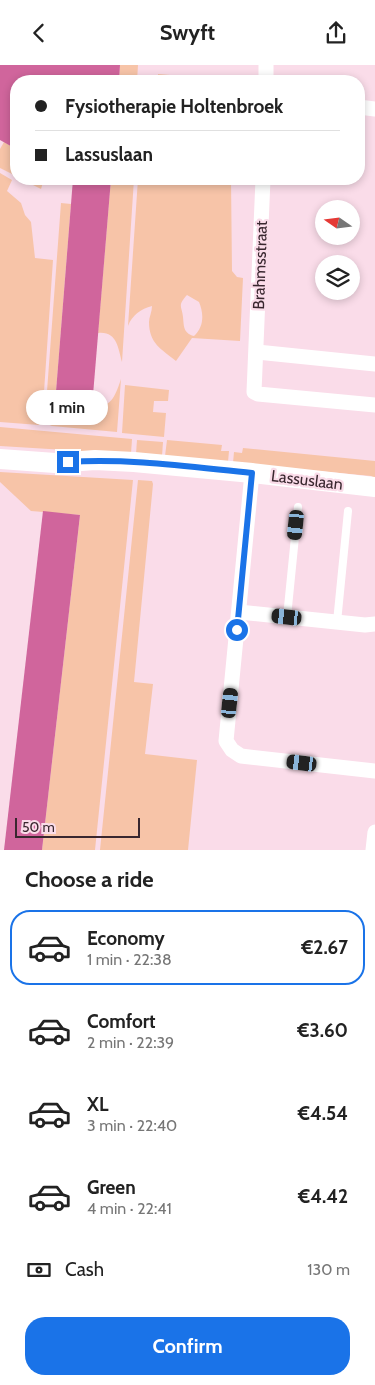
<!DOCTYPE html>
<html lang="en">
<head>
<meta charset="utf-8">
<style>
  body { margin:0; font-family:Cabin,sans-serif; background:#f6f6f6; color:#222; height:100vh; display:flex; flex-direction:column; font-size:19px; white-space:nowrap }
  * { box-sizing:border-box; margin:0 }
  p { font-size:16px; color:#767676 }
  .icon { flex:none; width:28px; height:28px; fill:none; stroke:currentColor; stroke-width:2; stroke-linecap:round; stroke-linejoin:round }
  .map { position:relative; height:785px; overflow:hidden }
  .details { display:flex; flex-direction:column; background:#fff; flex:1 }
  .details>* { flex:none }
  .banner { position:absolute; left:10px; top:10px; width:355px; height:110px; border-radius:20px; box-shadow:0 2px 8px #0003; display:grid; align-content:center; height:110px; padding:0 25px; background:#fff }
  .needle { width:32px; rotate:284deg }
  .controls { position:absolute; left:315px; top:135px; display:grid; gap:10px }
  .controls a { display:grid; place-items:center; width:45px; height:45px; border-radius:50%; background:#fff; box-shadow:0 2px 8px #0003; font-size:25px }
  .scale { position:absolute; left:15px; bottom:12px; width:125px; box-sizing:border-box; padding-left:5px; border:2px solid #39272f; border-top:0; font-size:14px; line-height:18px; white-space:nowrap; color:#39272f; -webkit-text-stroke:4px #fadce9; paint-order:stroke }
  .end { position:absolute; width:22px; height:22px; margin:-11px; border:6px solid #1a73e8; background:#fff; box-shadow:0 0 0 2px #fff }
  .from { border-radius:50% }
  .bubble { position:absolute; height:35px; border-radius:18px; background:#fff; box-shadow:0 2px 8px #0003; font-size:16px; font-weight:800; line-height:35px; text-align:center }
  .car { position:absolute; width:15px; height:30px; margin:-15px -8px; border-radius:6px; box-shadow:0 0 4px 1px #0007; background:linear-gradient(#222 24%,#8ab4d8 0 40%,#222 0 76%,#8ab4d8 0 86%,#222 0) }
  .banner b { display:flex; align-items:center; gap:18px; height:48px; font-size:19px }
  .banner b+b { border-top:1px solid #e0e0e0 }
  .banner i { width:12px; height:12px; background:#222 }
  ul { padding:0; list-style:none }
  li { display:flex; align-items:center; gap:15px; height:75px; margin:0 10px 8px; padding:0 15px; border:2px solid transparent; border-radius:20px }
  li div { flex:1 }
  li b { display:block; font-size:19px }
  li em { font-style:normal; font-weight:800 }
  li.selected { border-color:#1a73e8 }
  li>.icon { width:45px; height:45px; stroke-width:1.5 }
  h2 { padding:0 25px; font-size:22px; line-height:60px }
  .pay { display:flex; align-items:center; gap:12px; height:55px; padding:0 25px; font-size:19px }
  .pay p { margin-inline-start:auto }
  .cta { display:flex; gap:10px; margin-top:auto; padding:10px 25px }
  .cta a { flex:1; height:58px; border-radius:20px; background:#1a73e8; color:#fff; font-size:20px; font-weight:800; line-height:58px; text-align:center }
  header { display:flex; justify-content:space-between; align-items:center; height:65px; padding:0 25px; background:#fff; font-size:22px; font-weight:800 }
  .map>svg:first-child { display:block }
  .green { fill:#f7c4a8; fill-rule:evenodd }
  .water { fill:#d0659c }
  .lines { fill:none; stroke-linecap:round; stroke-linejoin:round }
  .lane { stroke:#fff; stroke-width:8 }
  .street { stroke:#fff; stroke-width:15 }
  .secondary { stroke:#fff; stroke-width:20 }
  .route { stroke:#1a73e8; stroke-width:6 }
  .labels { text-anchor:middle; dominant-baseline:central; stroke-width:4.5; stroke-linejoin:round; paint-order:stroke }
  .street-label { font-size:16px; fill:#39272f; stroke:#fadce9 }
</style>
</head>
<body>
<header><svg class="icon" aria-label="back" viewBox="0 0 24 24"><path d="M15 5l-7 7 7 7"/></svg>Swyft<svg class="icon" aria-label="share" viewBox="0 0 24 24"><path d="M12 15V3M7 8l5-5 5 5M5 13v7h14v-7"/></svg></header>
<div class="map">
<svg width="375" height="785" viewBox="0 0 375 785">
  <rect width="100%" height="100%" fill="#fadce9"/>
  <g class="green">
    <path d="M120 0H138L137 16H119Z"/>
    <path d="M158 9 241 16H204L179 14 178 16H158Z"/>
    <path d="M4 77 16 84V111L0 103V84Z"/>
    <path d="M0 108 12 115 7 126 21 138 25 150 31 157 35 193 53 195 42 356 39 360 0 357Z"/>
    <path d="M21 114H44L41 124Z"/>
    <path d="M111 114H134L122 297C118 283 117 266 98 268Z"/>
    <path d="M138 114H231L232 206 237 212 243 213 240 276 192 273 176 296C161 284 149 278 149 257 149 252 152 247 152 241 141 244 132 250 128 261ZM187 230 199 237C204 249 204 262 194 271 183 268 184 261 183 252 182 241 177 241 187 230Z"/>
    <path d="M61 138 71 139 55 339C65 340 75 340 84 341 110 343 113 338 121 314L117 367 52 361 47 359 45 353Z"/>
    <path d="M125 320 169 325 168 336H154L153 347 166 348 164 372 122 368Z"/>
    <path d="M0 362 132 374 131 389 0 381Z"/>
    <path d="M137 375 163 377 162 391 136 389Z"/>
    <path d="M167 375 222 380 221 386H229L228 397 165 391Z"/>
    <path d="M243 383 375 396V413L371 411 233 398 234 387 242 388Z"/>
    <path d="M0 407 133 415 95 785H42L80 450 31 446 0 417Z"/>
    <path d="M138 415 152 416 153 419 134 617 153 619 145 689 197 695 188 785H100Z"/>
  </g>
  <g class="water">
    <path d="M0 0H120L119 16H16V84L0 75Z"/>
    <path d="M73 114H111L92 342 55 339Z"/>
    <path d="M43 446 80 450 42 785H4Z"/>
  </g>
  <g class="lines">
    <g class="lane">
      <path d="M287 552 298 442"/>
      <path d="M337 557 348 446"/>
    </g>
    <g class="street">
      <path d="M266 16V0"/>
      <path d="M359 42 375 44"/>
      <path d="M263 114 254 327 258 329 375 340"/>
      <path d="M257 287 375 299"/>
      <path d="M252 408 226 676 232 685 241 691 375 706"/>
      <path d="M239 547 365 560 375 559"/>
      <path d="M373 785 375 767"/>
    </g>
    <path class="secondary" d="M0 394 55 398 95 395 134 397 252 408 375 422"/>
  </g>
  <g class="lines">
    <path class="route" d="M68 397C129 393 191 402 252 408L237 565"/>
  </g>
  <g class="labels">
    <g class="street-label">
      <text transform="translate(260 200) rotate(-88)">Brahmsstraat</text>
      <text transform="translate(307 415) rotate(7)">Lassuslaan</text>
    </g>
  </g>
</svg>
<div class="controls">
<a><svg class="needle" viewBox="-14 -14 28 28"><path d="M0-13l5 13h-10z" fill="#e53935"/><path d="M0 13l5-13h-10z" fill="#767676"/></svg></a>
<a><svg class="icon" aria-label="layers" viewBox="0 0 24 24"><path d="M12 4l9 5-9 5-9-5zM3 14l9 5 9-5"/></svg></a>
</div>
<div class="scale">50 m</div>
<i class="end from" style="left:237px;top:565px"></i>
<i class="end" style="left:68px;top:397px"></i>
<div class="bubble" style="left:26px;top:325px;width:82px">1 min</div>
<i class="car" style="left:296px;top:460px;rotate:186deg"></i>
<i class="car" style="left:287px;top:552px;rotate:276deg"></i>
<i class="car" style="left:230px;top:638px;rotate:6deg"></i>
<i class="car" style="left:302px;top:698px;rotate:277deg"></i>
<div class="banner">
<b><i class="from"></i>Fysiotherapie Holtenbroek</b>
<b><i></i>Lassuslaan</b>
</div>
</div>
<section class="details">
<h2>Choose a ride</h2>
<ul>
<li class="selected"><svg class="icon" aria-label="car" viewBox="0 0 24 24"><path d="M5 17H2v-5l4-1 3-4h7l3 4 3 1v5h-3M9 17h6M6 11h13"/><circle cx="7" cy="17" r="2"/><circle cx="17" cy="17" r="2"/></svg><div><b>Economy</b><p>1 min · 22:38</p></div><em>€2.67</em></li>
<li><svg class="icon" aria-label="car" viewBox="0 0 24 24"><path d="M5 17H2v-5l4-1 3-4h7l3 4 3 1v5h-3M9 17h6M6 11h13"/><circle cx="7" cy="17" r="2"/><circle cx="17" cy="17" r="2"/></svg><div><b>Comfort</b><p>2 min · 22:39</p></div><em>€3.60</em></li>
<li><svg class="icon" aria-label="car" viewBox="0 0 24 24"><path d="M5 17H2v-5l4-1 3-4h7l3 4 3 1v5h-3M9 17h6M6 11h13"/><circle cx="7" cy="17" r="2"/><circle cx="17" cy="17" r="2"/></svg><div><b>XL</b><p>3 min · 22:40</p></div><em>€4.54</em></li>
<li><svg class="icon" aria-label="car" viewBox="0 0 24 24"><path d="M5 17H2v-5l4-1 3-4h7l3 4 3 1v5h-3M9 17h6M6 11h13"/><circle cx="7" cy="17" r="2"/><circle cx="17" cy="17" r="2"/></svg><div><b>Green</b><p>4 min · 22:41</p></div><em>€4.42</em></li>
</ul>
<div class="pay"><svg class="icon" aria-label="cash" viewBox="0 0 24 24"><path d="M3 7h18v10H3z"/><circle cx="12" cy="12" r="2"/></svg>Cash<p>130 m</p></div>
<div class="cta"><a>Confirm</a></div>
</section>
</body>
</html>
